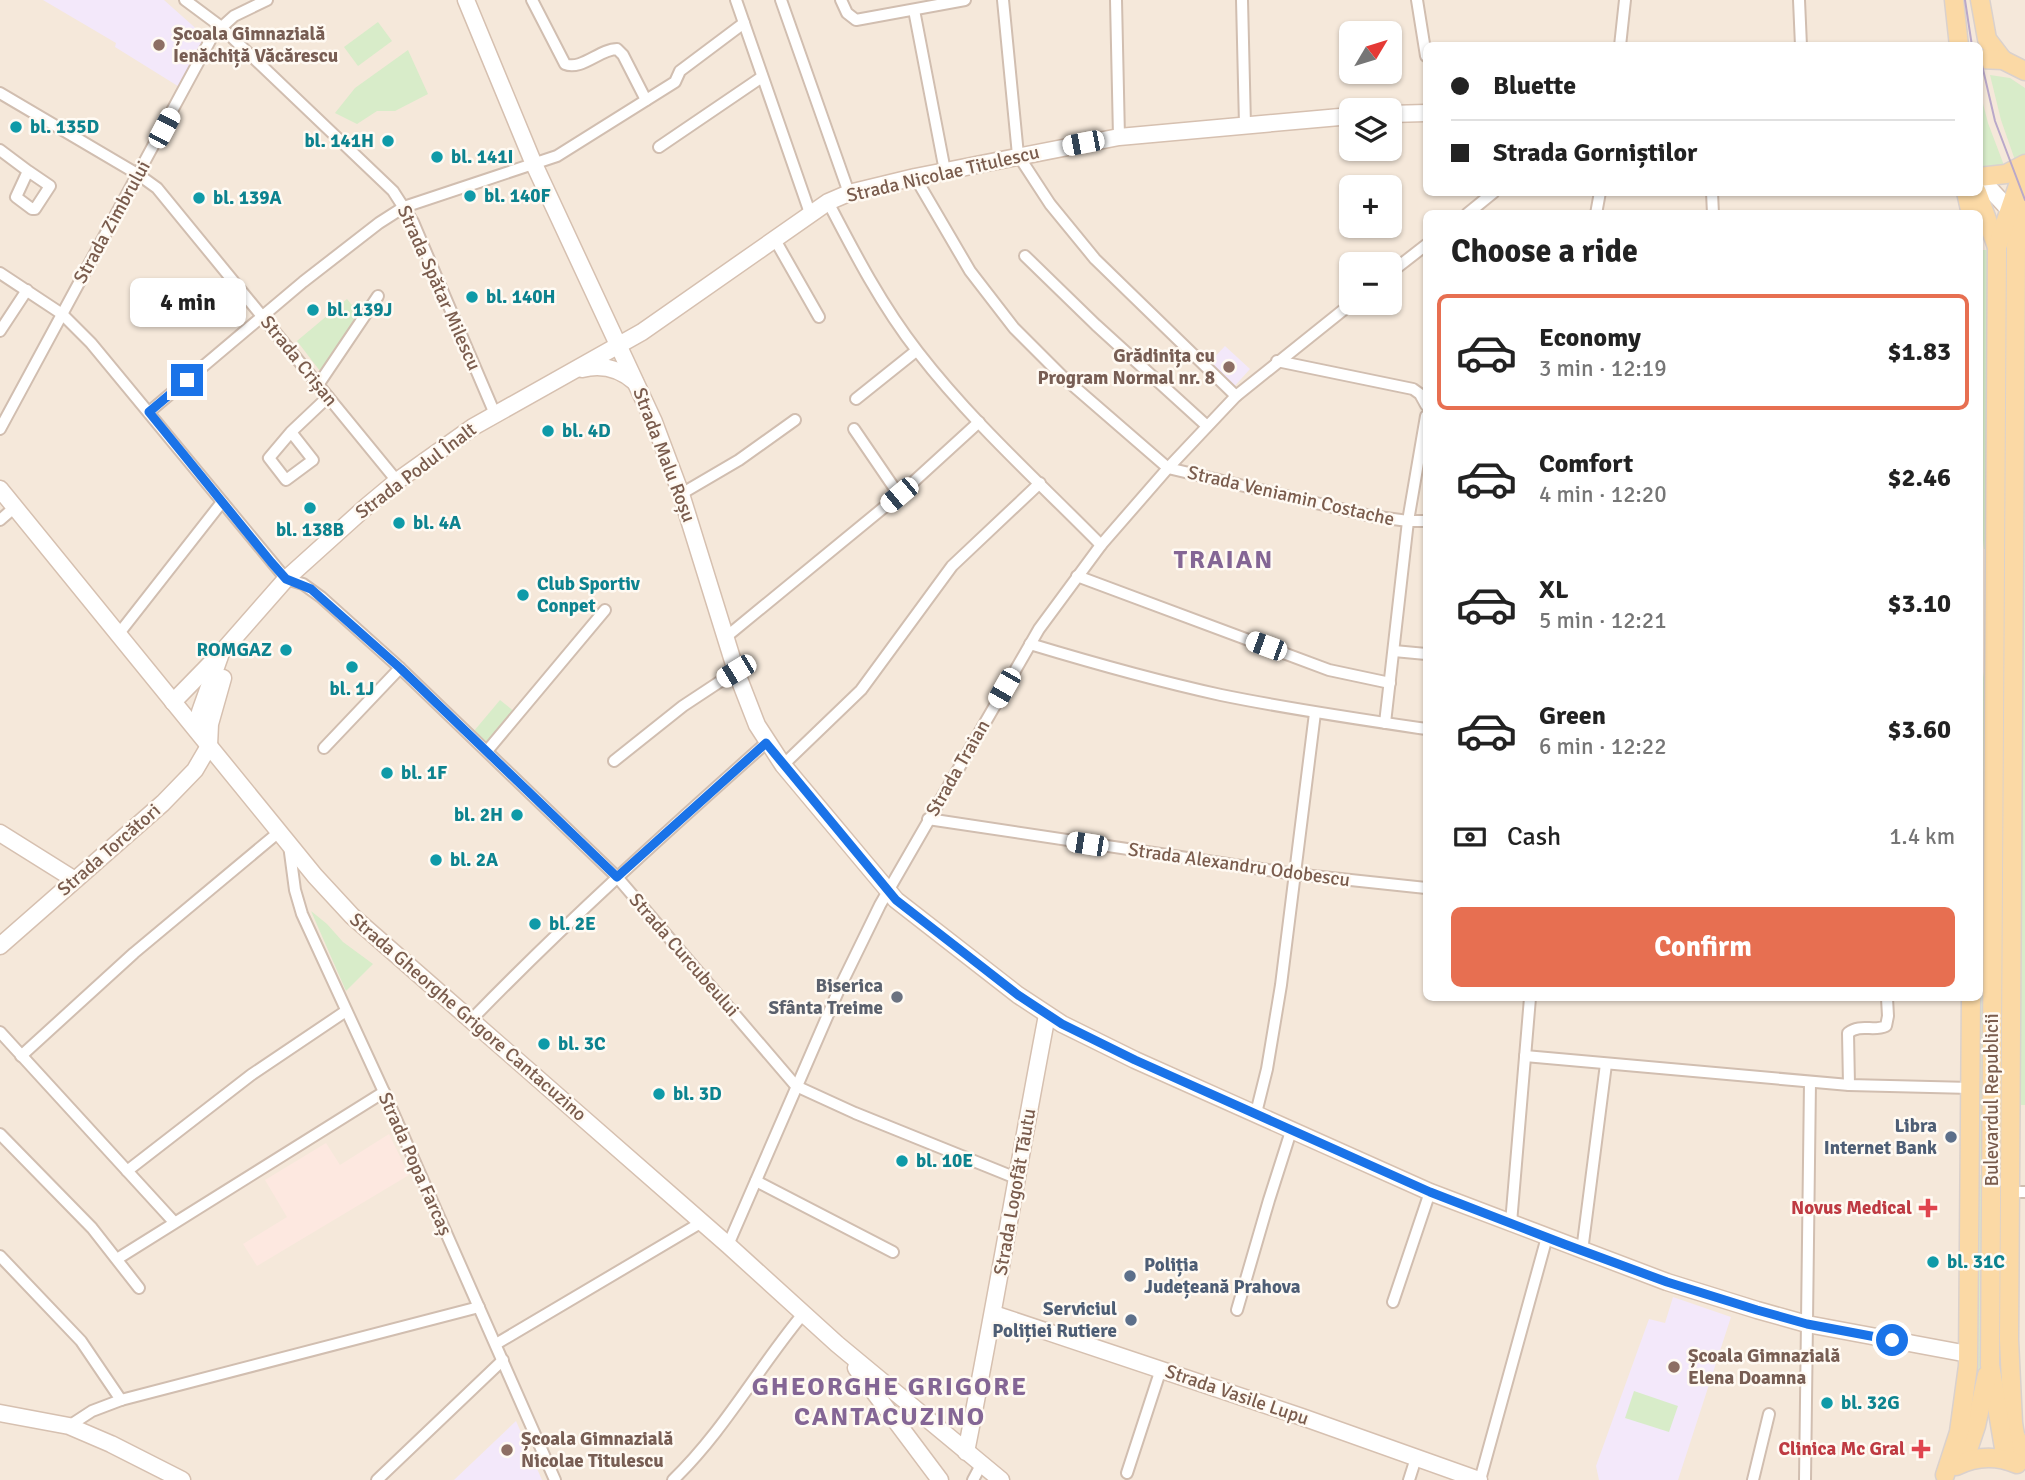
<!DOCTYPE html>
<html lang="en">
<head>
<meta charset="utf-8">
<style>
  body { margin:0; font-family:Signika,sans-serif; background:#f2f2f2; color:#222; height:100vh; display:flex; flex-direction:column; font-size:26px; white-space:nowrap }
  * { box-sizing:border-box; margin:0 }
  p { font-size:23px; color:#767676 }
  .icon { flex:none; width:38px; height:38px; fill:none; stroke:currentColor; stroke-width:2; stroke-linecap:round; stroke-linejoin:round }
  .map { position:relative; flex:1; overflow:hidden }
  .details { position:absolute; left:1423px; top:210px; width:560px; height:791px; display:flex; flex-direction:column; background:#fff; border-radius:10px; box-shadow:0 2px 5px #0004 }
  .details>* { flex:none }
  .guide { position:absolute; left:1423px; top:42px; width:560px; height:154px; border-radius:10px; box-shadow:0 2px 5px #0004; display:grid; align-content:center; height:154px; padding:0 28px; background:#fff }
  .needle { width:46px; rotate:52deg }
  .fabs { position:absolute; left:1339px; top:21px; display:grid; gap:14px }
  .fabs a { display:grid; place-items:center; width:63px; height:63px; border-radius:10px; background:#fff; box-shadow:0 2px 5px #0004; font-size:35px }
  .end { position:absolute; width:32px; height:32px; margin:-16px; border:9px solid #1a73e8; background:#fff; box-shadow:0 0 0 4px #fff }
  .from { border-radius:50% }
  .bubble { position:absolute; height:49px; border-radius:10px; background:#fff; box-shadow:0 2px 5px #0004; font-size:23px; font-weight:700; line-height:49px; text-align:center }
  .car { position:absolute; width:21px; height:42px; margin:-21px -10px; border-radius:9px; box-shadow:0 0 5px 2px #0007; background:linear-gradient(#fff 24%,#345 0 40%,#fff 0 76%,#345 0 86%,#fff 0) }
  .guide b { display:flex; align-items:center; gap:24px; height:66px; font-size:26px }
  .guide b+b { border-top:2px solid #e0e0e0 }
  .guide i { width:18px; height:18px; background:#222 }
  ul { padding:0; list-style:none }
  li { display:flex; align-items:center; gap:21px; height:116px; margin:0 14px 10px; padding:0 14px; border:4px solid transparent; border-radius:10px }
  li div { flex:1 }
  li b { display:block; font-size:26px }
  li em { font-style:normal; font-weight:700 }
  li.current { border-color:#e76f51 }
  li>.icon { width:63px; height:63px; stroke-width:1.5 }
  h2 { padding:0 28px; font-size:32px; line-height:84px }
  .pay { display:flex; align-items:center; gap:18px; height:77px; padding:0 28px; font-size:26px }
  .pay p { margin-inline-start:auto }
  .action { display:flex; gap:14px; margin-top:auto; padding:14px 28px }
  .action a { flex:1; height:80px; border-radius:10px; background:#e76f51; color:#fff; font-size:28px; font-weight:700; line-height:80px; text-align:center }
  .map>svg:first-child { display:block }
  .residential { fill:#f5e8da; fill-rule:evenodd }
  .commercial { fill:#fde8e0 }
  .education { fill:#f3e8fa }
  .green { fill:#d8ecc9 }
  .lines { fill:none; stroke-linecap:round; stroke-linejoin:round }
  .street-casing { stroke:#d1beb0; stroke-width:14 }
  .secondary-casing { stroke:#d6c0b0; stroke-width:19 }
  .primary-casing { stroke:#dad1cd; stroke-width:21 }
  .street { stroke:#fff; stroke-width:10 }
  .secondary { stroke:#fff; stroke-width:16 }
  .primary { stroke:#fbd9a5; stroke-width:18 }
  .tram { stroke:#b9a8c9; stroke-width:2 }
  .route { stroke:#1a73e8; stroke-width:9 }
  .education-dot { fill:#8d6e63; stroke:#fffaf3; stroke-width:2.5 }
  .culture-dot { fill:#0f9aa8; stroke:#fffaf3; stroke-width:2.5 }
  .worship-dot { fill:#6b7280; stroke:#fffaf3; stroke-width:2.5 }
  .service-dot { fill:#5c6f8a; stroke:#fffaf3; stroke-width:2.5 }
  .health-dot { fill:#e0444e; stroke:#fffaf3; stroke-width:2.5 }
  .labels { text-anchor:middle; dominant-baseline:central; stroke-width:5; stroke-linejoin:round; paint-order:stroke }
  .education-label { font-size:19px; font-weight:bold; fill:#785e54; stroke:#fffaf3; text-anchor:start }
  .culture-label { font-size:19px; font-weight:bold; fill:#0d838f; stroke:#fffaf3; text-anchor:start }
  .street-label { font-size:19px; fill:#7a5c4d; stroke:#fffaf3 }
  .worship-label { font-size:19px; font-weight:bold; fill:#5b616d; stroke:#fffaf3; text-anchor:end }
  .service-label { font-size:19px; font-weight:bold; fill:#4e5e75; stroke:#fffaf3; text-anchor:end }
  .health-label { font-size:19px; font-weight:bold; fill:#be3a42; stroke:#fffaf3; text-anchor:end }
  .district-label { font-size:26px; font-weight:bold; letter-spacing:2px; fill:#846695; stroke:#fffaf3 }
</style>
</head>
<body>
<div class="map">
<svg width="2025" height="1480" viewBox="0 0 2025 1480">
  <rect width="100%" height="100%" fill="#fdf6ec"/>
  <path class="residential" d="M0 0H2025V1480H0ZM1351 33H1390V72H1351ZM1426 46H1979V192H1426ZM1351 110H1390V149H1351ZM1351 187H1390V226H1351ZM1426 214H1979V998H1426ZM1351 264H1390V303H1351Z"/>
  <path class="commercial" d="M389 1134 409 1175 257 1266 243 1244 287 1217 265 1180 326 1143 340 1165Z"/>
  <g class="education">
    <path d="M43 0H164L201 33 204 42 181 88 115 47 116 43Z"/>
    <path d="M1225 346 1250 369 1233 388 1208 364Z"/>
    <path d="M1673 1297 1731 1317 1678 1480H1599L1596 1466 1649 1319 1665 1323Z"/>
    <path d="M516 1421 542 1480H454Z"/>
  </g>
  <g class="green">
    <path d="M378 22 392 41 358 66 344 47Z"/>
    <path d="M408 50 428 94 395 111H377L357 124 335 113 355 88Z"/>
    <path d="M1990 75 2010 78 2025 88V157L2016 163 2001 120Z"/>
    <path d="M1979 88 1988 123 2005 168H1979Z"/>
    <path d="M1982 250H1987L1989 549H1984L1979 507Z"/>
    <path d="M2002 252H2009L2008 550H1999Z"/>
    <path d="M347 299 359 314 320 371 297 341Z"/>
    <path d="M2025 363V1105H2018L2022 957V364Z"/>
    <path d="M1986 559H1990L1988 792H1979V702L1986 660Z"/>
    <path d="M1999 560 2010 561 2008 792H2000Z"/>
    <path d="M500 700 515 712 488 743 474 731Z"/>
    <path d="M1979 809H1983V1164H1974L1979 998Z"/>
    <path d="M1996 809 2004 810 2003 1163H1994Z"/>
    <path d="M311 911 327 924 343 942 373 964 346 991Z"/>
    <path d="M1975 1175H1985V1360L1972 1407 1974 1386Z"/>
    <path d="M1634 1391 1678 1406 1669 1432 1625 1418Z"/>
  </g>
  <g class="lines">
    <defs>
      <g id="street">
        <path d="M185 0 220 26 393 191 413 222 495 414"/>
        <path d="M532 0 565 64C581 71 600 49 617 49L623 55 646 100"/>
        <path d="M736 0 810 213"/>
        <path d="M781 0 849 193"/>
        <path d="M841 0 847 13 856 20 965 0"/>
        <path d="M1003 0 1018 155 1050 204 1095 259 1236 396"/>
        <path d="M1116 0 1119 137"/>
        <path d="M1242 0 1245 125"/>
        <path d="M1417 0 1426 56"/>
        <path d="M1799 0 1801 46"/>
        <path d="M914 10 945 171"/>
        <path d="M1620 46 1625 0"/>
        <path d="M0 93 139 175 157 188 397 481"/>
        <path d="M659 147 762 77"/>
        <path d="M0 150 28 171 16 197 32 209H35L50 186 28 171"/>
        <path d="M915 177 970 271 1014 328 1063 377 1168 468 1371 516 1408 521H1426"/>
        <path d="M1712 192 1713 214"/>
        <path d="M828 202C855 254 882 306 918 352 972 422 1039 482 1101 545"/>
        <path d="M1467 214 1494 192"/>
        <path d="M1596 214 1600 192"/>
        <path d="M774 238 819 317"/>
        <path d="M1025 256 1096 325 1207 426"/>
        <path d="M0 273 62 314 91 343 286 579 303 584 321 597 400 668 617 877 796 1086 855 1113 1016 1178"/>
        <path d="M1390 273 1426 245"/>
        <path d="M0 331 27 290"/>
        <path d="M1277 361 1413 389 1420 394 1426 405"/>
        <path d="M318 385 378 296"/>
        <path d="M856 399 916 351"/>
        <path d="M149 412 303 282 379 223 404 207 557 156 675 82 680 71 744 23"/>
        <path d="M0 429 213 35 234 16 267 0"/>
        <path d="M854 429 899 495"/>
        <path d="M291 432 313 460 286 480 269 458 291 432 328 397"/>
        <path d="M681 494 739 460 795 420"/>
        <path d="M0 520 15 507"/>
        <path d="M1077 576 1329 670 1390 683"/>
        <path d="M117 636 222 502"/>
        <path d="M726 637 899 495 979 422"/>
        <path d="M1030 644C1093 663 1157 681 1221 695 1289 709 1358 719 1426 729"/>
        <path d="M1394 651 1426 654"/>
        <path d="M1385 723 1408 521 1426 416"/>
        <path d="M324 748 400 668"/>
        <path d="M487 751 605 610"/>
        <path d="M614 761 683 706 736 671"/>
        <path d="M783 765 861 690 952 566 1040 483"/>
        <path d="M928 819 1294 874 1426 888"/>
        <path d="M289 845 295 890 302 914 384 1092 555 1480"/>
        <path d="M471 1020C565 923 665 833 766 743"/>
        <path d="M0 1032 174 1222"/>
        <path d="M21 1056 134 953 279 832"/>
        <path d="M1525 1056 1849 1085 1971 1088"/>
        <path d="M1849 1085 1848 1033C1861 1023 1873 1032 1886 1026L1888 1016 1887 998"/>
        <path d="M1256 1113 1267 1069 1281 985 1315 713"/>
        <path d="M0 1134 92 1228 139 1288"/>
        <path d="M127 1171 251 1075 346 1011"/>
        <path d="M756 1181 893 1252"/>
        <path d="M2010 1192H2025"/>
        <path d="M1511 1223 1530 998"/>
        <path d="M728 1245 840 987 880 905 1039 629 1101 545 1168 468 1236 396 1352 303"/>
        <path d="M1582 1251 1606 1064"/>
        <path d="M0 1256 81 1341 121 1400"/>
        <path d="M117 1259 384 1092"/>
        <path d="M1393 1302 1430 1192"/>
        <path d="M1237 1310 1269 1200 1292 1128"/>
        <path d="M496 1344 702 1222"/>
        <path d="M69 1426 92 1411 121 1400 479 1307"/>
        <path d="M1127 1473 1161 1369"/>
        <path d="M377 1480 503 1360"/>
        <path d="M673 1480C724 1431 758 1368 803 1314"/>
        <path d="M973 1480 981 1465"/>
        <path d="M1409 1480 1416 1458"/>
        <path d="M1480 1480 1547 1237"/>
        <path d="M1753 1480 1769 1414"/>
        <path d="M1805 1480 1810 1082"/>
      </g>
      <g id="secondary">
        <path d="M466 0 533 162 654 422 681 494 736 671 757 725 783 765 896 900 1018 995 1062 1024 1135 1060 1430 1192 1667 1282 1757 1310 1807 1324 1968 1354"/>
        <path d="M1390 114 1426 113"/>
        <path d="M1979 177 2015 216"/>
        <path d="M582 369C602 364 619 368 635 382"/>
        <path d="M0 489 315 876 352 916 728 1245 837 1344 1001 1480"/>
        <path d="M173 702 217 657"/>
        <path d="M205 736 201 725 200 712 221 653 286 579 367 506 397 481 473 427 642 332 828 202 849 193 915 177 1119 137 1351 116"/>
        <path d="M0 833 75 880"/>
        <path d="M0 946 163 803 195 770 209 746 210 724 223 678"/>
        <path d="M994 1314 1302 1417 1479 1480"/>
        <path d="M856 1368 940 1480"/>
        <path d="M0 1413 69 1426 111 1444 182 1480"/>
        <path d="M966 1452C995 1307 1019 1161 1047 1015"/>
      </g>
      <g id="primary">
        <path d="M1954 0 1959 46"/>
        <path d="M1980 0 1987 39 2003 60"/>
        <path d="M1979 59 2003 60 2025 71"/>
        <path d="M1979 177 2006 174 2025 164"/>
        <path d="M1966 192 1971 214"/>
        <path d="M1977 192 1997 247"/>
        <path d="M2025 200 2016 246 2009 1340 2013 1423 2015 1435 2025 1460"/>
        <path d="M2006 1460 1990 1365 1997 247 2025 165"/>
        <path d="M1964 1462 1976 1426 1987 1375"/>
        <path d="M1956 1466C1976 1456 1996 1455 2017 1464"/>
        <path d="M1945 1475 1959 1432 1968 1366 1971 998"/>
      </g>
    </defs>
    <use href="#street" class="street-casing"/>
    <use href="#secondary" class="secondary-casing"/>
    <use href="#primary" class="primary-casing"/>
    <use href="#street" class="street"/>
    <use href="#secondary" class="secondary"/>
    <use href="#primary" class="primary"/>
    <g class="tram">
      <path d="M1965 0 1972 46"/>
      <path d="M1979 52 1995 121 2025 200"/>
    </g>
  </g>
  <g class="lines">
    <path class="route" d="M187 380 149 412 271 562 286 579 311 589 400 668 617 877 766 743 896 900 1018 995 1062 1024 1135 1060 1430 1192 1564 1244 1667 1282 1757 1310 1807 1324 1892 1340"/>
  </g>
  <g class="education-dot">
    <circle cx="159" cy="45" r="7"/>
    <circle cx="1229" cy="367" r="7"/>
    <circle cx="1674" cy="1367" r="7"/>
    <circle cx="507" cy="1450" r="7"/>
  </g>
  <g class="culture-dot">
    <circle cx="16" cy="127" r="7"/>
    <circle cx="388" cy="141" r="7"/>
    <circle cx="437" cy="157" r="7"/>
    <circle cx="470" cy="196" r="7"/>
    <circle cx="199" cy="198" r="7"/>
    <circle cx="472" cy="297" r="7"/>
    <circle cx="313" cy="310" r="7"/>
    <circle cx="548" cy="431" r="7"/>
    <circle cx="310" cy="508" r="7"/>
    <circle cx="399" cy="523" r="7"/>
    <circle cx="523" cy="595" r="7"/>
    <circle cx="286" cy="650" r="7"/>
    <circle cx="352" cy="667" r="7"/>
    <circle cx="387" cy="773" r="7"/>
    <circle cx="517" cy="815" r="7"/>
    <circle cx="436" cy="860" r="7"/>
    <circle cx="535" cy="924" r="7"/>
    <circle cx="544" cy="1044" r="7"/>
    <circle cx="659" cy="1094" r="7"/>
    <circle cx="902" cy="1161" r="7"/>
    <circle cx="1933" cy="1262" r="7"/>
    <circle cx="1827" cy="1403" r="7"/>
  </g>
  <circle class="worship-dot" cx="897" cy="997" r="7"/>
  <g class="service-dot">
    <circle cx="1951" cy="1137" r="7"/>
    <circle cx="1130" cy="1276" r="7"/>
    <circle cx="1131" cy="1320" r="7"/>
  </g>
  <g class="health-dot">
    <path d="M1924.5 1197.5h7v7h7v7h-7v7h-7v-7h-7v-7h7z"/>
    <path d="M1917.5 1438.5h7v7h7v7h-7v7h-7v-7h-7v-7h7z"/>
  </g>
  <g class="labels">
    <g class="education-label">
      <text x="173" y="34">Școala Gimnazială<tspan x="173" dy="22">Ienăchiță Văcărescu</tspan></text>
      <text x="1215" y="356" text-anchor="end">Grădinița cu<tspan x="1215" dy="22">Program Normal nr. 8</tspan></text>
      <text x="1688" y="1356">Școala Gimnazială<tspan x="1688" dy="22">Elena Doamna</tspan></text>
      <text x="521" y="1439">Școala Gimnazială<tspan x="521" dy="22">Nicolae Titulescu</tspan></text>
    </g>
    <g class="culture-label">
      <text x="30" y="127">bl. 135D</text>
      <text x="374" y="141" text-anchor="end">bl. 141H</text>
      <text x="451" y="157">bl. 141I</text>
      <text x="484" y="196">bl. 140F</text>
      <text x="213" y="198">bl. 139A</text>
      <text x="486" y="297">bl. 140H</text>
      <text x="327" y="310">bl. 139J</text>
      <text x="562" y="431">bl. 4D</text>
      <text x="413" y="523">bl. 4A</text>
      <text x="310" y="530" text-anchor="middle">bl. 138B</text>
      <text x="537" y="584">Club Sportiv<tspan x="537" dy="22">Conpet</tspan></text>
      <text x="272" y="650" text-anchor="end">ROMGAZ</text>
      <text x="352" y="689" text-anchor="middle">bl. 1J</text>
      <text x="401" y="773">bl. 1F</text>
      <text x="503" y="815" text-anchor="end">bl. 2H</text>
      <text x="450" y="860">bl. 2A</text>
      <text x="549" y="924">bl. 2E</text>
      <text x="558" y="1044">bl. 3C</text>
      <text x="673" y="1094">bl. 3D</text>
      <text x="916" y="1161">bl. 10E</text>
      <text x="1947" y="1262">bl. 31C</text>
      <text x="1841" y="1403">bl. 32G</text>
    </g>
    <g class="street-label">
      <text transform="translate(943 174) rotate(-13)">Strada Nicolae Titulescu</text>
      <text transform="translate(112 222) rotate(-61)">Strada Zimbrului</text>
      <text transform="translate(439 288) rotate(66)">Strada Spătar Milescu</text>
      <text transform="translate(299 361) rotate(51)">Strada Crișan</text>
      <text transform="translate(664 455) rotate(69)">Strada Malu Roșu</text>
      <text transform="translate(416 471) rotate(-37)">Strada Podul Înalt</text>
      <text transform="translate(1291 496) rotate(13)">Strada Veniamin Costache</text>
      <text transform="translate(958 768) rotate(-60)">Strada Traian</text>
      <text transform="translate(109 850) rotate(-41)">Strada Torcători</text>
      <text transform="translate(1239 865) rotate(8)">Strada Alexandru Odobescu</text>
      <text transform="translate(684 955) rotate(49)">Strada Curcubeului</text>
      <text transform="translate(468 1017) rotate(41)">Strada Gheorghe Grigore Cantacuzino</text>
      <text transform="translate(1992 1100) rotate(-90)">Bulevardul Republicii</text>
      <text transform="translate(415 1164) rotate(66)">Strada Popa Farcaș</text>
      <text transform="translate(1015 1192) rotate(-80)">Strada Logofăt Tăutu</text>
      <text transform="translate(1237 1395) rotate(19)">Strada Vasile Lupu</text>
    </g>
    <g class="worship-label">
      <text x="883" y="986">Biserica<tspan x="883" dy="22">Sfânta Treime</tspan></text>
    </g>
    <g class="service-label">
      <text x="1937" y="1126">Libra<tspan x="1937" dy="22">Internet Bank</tspan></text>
      <text x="1144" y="1265" text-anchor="start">Poliția<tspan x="1144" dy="22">Județeană Prahova</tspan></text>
      <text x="1117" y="1309">Serviciul<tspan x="1117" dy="22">Poliției Rutiere</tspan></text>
    </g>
    <g class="health-label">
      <text x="1912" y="1208">Novus Medical</text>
      <text x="1905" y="1449">Clinica Mc Gral</text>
    </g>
    <g class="district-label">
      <text x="1224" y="560">TRAIAN</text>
      <text x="890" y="1387">GHEORGHE GRIGORE<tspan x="890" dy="30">CANTACUZINO</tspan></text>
    </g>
  </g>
</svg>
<div class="fabs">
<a><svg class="needle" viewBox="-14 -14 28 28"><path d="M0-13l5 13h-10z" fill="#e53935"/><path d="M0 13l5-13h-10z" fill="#767676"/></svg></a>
<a><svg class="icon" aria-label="layers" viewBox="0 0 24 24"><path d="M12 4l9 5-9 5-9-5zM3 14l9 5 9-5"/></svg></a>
<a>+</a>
<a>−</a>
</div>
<i class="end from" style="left:1892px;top:1340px"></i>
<i class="end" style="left:187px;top:380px"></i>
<div class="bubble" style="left:130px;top:278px;width:116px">4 min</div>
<i class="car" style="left:164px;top:128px;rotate:28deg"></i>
<i class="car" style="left:1083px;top:143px;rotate:259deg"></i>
<i class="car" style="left:899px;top:495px;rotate:230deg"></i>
<i class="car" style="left:1266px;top:646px;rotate:290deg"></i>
<i class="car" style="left:736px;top:671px;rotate:239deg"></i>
<i class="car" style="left:1004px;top:688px;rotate:210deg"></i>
<i class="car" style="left:1087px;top:844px;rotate:279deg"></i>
<div class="guide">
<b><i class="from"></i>Bluette</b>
<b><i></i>Strada Gorniștilor</b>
</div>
<section class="details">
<h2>Choose a ride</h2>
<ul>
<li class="current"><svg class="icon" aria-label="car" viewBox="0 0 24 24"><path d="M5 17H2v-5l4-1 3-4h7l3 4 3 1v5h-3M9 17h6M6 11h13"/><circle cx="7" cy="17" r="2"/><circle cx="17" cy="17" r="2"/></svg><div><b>Economy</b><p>3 min · 12:19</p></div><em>$1.83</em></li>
<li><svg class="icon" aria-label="car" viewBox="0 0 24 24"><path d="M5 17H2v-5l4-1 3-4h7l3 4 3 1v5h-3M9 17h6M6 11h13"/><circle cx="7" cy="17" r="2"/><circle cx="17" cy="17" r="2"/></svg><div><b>Comfort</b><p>4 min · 12:20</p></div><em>$2.46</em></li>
<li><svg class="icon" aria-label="car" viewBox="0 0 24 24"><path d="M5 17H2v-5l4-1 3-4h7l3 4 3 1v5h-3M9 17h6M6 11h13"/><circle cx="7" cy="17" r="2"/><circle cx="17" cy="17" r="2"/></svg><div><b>XL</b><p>5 min · 12:21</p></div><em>$3.10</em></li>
<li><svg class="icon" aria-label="car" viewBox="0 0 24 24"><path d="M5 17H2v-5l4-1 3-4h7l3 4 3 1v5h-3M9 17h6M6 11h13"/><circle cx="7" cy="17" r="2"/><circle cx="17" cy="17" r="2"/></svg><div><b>Green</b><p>6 min · 12:22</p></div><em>$3.60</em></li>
</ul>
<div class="pay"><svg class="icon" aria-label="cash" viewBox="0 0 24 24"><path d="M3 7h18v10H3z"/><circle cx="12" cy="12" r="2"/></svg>Cash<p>1.4 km</p></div>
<div class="action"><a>Confirm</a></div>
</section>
</div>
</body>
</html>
